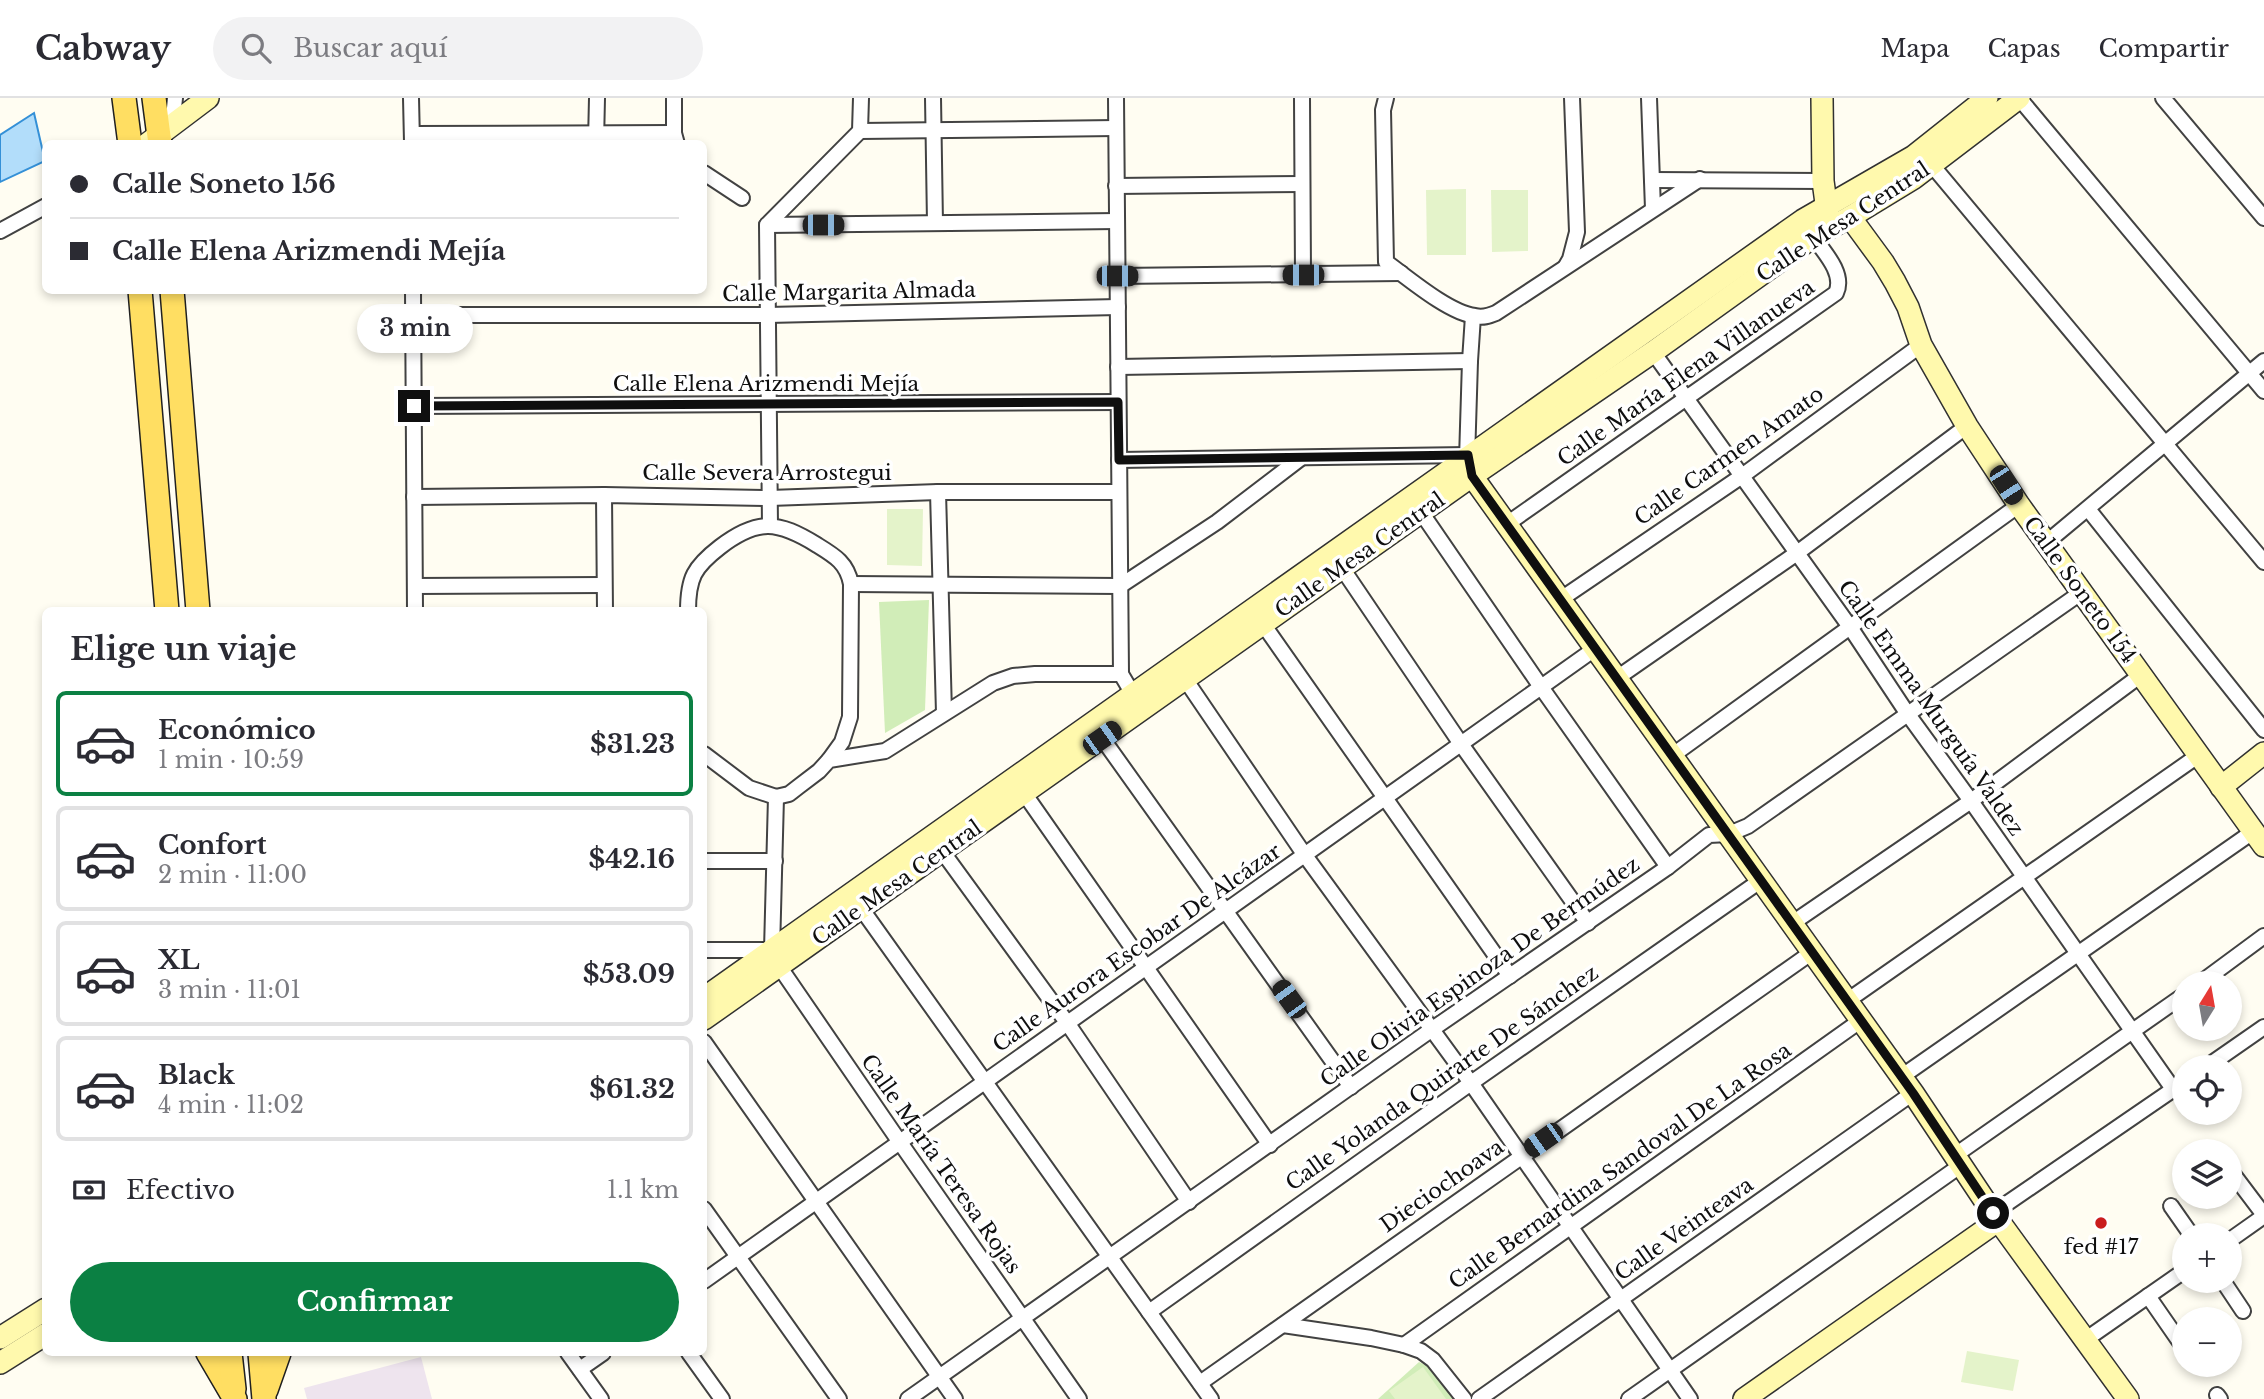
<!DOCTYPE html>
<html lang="es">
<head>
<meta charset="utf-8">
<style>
  body { margin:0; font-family:"Libre Baskerville",serif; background:#f2f2f3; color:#2b2b33; height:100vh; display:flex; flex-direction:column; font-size:26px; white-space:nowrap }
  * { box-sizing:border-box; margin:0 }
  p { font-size:23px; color:#7c7c81 }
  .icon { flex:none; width:38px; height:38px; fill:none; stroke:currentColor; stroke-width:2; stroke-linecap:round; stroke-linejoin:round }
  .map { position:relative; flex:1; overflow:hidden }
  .drawer { position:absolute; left:42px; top:509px; width:665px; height:749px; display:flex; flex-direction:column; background:#fff; border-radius:10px; box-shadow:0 4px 10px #0003 }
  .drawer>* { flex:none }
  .top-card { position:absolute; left:42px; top:42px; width:665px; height:154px; border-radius:10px; box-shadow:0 4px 10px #0003; display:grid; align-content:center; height:154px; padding:0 28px; background:#fff }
  .needle { width:46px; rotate:11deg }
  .controls { position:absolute; left:2172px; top:873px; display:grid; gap:14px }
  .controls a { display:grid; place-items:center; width:70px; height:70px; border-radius:50%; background:#fff; box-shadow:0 4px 10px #0003; font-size:35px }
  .end { position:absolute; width:32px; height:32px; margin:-16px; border:9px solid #0f0f0f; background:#fff; box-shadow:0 0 0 4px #fff }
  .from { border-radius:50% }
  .bubble { position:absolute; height:49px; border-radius:24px; background:#fff; box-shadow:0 4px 10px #0003; font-size:23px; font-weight:700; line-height:49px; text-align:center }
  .car { position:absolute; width:21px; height:42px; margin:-21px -10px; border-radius:9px; box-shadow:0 0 5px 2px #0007; background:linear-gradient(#222 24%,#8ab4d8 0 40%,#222 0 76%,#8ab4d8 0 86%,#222 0) }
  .top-card b { display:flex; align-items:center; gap:24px; height:66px; font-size:26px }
  .top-card b+b { border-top:2px solid #e1e1e2 }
  .top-card i { width:18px; height:18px; background:#2b2b33 }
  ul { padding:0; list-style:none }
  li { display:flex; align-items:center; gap:21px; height:105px; margin:0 14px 10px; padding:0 14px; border:4px solid #e1e1e2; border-radius:10px }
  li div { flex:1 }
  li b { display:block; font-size:26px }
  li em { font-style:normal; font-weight:700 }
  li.current { border-color:#0b8043 }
  li>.icon { width:63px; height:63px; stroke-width:1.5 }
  h2 { padding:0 28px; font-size:32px; line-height:84px }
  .pay { display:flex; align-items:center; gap:18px; height:77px; padding:0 28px; font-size:26px }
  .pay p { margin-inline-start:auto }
  .action { display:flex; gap:14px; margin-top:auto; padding:14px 28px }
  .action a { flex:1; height:80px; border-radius:42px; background:#0b8043; color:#fff; font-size:28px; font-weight:700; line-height:80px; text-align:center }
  header { display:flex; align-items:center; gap:42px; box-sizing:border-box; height:98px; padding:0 35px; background:#fff; border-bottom:2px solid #e1e1e2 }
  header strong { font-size:33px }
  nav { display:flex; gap:38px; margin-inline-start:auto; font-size:24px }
  .search { width:490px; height:63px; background:#f2f2f3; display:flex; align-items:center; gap:18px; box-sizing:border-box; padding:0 24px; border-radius:38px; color:#7c7c81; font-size:26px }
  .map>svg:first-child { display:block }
  .industrial { fill:#eee4ee }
  .green { fill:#d1edb8 }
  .pitch { fill:#e4f3ca }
  .water { fill:#b2ddfa; stroke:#3490d7; stroke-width:2 }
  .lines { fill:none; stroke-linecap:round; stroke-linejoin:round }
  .street-casing { stroke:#424242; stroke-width:18 }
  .secondary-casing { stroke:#313131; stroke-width:24 }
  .primary-casing { stroke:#202020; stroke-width:26 }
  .street { stroke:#fff; stroke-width:14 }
  .secondary { stroke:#fff9ad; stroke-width:21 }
  .primary { stroke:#ffde62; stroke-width:23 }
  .route { stroke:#0f0f0f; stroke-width:9 }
  .poi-dot { fill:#ca1d1e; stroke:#fff; stroke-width:2.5 }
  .labels { text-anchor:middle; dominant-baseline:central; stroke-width:7; stroke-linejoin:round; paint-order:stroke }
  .street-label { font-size:21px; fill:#0f0f0f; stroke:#fff }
  .poi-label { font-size:21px; fill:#0f0f0f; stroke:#fff }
</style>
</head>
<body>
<header>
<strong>Cabway</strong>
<div class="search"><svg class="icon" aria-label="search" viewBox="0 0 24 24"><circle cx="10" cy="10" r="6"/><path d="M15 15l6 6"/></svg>Buscar aquí</div>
<nav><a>Mapa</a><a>Capas</a><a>Compartir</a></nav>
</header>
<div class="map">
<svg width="2264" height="1301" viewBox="0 0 2264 1301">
  <rect width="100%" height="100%" fill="#fffdf2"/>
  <path class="industrial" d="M421 1259 432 1301H307L304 1290Z"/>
  <g class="green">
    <path d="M929 502 925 612 885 635 879 504Z"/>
    <path d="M1419 1264 1436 1272 1456 1301H1378Z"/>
  </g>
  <g class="pitch">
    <path d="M1466 91V157H1427L1426 92Z"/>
    <path d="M1528 92V153L1492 154 1491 92Z"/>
    <path d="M887 411H923L922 468 887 467Z"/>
    <path d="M1967 1253 2019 1262 2013 1293 1961 1284Z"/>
    <path d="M1423 1269 1446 1301H1395L1389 1293Z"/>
  </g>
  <path class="water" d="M34 15 45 63 0 84V37Z"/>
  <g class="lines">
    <defs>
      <g id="street">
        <path d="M411 0 412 44"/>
        <path d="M674 0V35L677 46"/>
        <path d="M933 0 935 125"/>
        <path d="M1116 0 1121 576 1137 603"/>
        <path d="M1302 0 1303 177"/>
        <path d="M1386 0 1383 12 1386 164C1408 180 1449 215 1475 218 1483 220 1489 218 1496 215L1700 81"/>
        <path d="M1649 0 1653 111"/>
        <path d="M2019 0 2264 293"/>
        <path d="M2163 0 2264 120"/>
        <path d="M172 30 175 0"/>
        <path d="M860 33 1116 30"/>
        <path d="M412 36 674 35"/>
        <path d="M596 44 597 0"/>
        <path d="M1926 60 2264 464"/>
        <path d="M704 75 742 100"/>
        <path d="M1652 82 1823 83"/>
        <path d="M1116 88 1302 86"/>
        <path d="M767 127 1117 123"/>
        <path d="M0 133 46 108"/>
        <path d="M1566 168 1570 161 1577 134 1572 0"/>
        <path d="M1117 178 1401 175"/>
        <path d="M413 192 415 513"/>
        <path d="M413 217H768L1118 209"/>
        <path d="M1653 254 1850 529 1907 615 1971 703 2173 991"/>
        <path d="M1118 269 1470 263"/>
        <path d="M414 308 1118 304"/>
        <path d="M1467 361 1470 263 1473 218"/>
        <path d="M1119 362 1468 357"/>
        <path d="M938 394 944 615"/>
        <path d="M604 397 605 513"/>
        <path d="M414 399 604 397 770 400 938 394H1119"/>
        <path d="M2088 411 2264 632"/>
        <path d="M1421 414 1541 589 1668 769"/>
        <path d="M1507 426 1836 195C1846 174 1820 150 1809 133"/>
        <path d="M770 428 767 127 860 33 861 0"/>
        <path d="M2046 445 2264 263"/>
        <path d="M1342 470 1461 646 1588 825"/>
        <path d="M851 486 1120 488 1217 424 1301 360"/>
        <path d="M415 488 604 487"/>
        <path d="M1561 501 1742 378 1921 247"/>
        <path d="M688 513C688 480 694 469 720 449 758 420 778 423 817 447 835 458 847 465 851 486L850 619 842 644 829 662"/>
        <path d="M1263 526 1510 878"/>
        <path d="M1617 580 1797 455 1967 328"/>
        <path d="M1185 581 1304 756 1471 985 1690 1301"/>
        <path d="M1102 640 1351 989"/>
        <path d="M704 656 749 690 776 699"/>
        <path d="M1673 657 2019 407"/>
        <path d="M1024 695 1270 1047"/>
        <path d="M776 699 772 852 779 868 899 1043 1079 1301"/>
        <path d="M776 699 789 696 798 689 819 673 829 662 885 653 993 585 1013 578 1035 576H1121"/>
        <path d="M942 753 1068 926 1189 1104"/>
        <path d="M704 763H775"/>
        <path d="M861 810 1211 1301"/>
        <path d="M1791 826 1971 703 2141 577"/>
        <path d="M704 852H770"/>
        <path d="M2199 886 2264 838"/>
        <path d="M1847 903 2199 657"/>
        <path d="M704 944 955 1301"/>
        <path d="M2205 970 2264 929"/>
        <path d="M1901 979 2254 733"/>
        <path d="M1954 1058 2184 897"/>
        <path d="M2230 1072 2264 1117"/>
        <path d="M2171 1108 2192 1138"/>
        <path d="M704 1111 839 1301"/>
        <path d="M1993 1115 2184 984"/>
        <path d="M2230 1142 2264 1118"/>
        <path d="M704 1183 1596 550"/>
        <path d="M2223 1183 2243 1213"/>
        <path d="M2148 1198 2184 1250"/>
        <path d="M1149 1214 1471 985 1760 783"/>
        <path d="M1283 1227 1371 1240 1404 1247 1421 1253 1433 1262 1464 1301"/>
        <path d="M2085 1242 2184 1173"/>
        <path d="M1404 1247 1860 923"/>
        <path d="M568 1255 601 1301"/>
        <path d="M689 1255 722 1301"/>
        <path d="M580 1271 603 1255"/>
        <path d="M1200 1285 1811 855"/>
        <path d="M2217 1297 2220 1301"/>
        <path d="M908 1301 1431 932 1668 769 1709 737 1729 736 1748 728 2082 494"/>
        <path d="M1479 1301 1913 995"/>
        <path d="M1629 1301 1960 1068"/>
      </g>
      <g id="secondary">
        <path d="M1822 0 1823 83 1828 120"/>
        <path d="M147 46 208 0"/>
        <path d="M1850 119 1883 164 1895 184 1908 209 1921 247 1967 328 2019 407 2264 748"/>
        <path d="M1469 367 1472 378 1913 995 1993 1115 2128 1301"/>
        <path d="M2221 689 2264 655"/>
        <path d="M704 900 1803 122 1914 58 1987 0"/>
        <path d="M704 921 1472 378 1653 254 1813 139 1850 119 1914 80 2019 0"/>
        <path d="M0 1240 46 1211"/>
        <path d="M0 1265 46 1236"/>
        <path d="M1744 1301 1999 1122"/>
      </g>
      <g id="primary">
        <path d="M124 0 130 46"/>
        <path d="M154 0 160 46"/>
        <path d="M140 192 167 513"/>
        <path d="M172 192 198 513"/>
        <path d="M208 1255 235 1301"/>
        <path d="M230 1255 234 1291"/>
        <path d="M260 1255 264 1301"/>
        <path d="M266 1292 279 1255"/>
      </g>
    </defs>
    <use href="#street" class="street-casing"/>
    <use href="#secondary" class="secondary-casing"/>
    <use href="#primary" class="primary-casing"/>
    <use href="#street" class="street"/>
    <use href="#secondary" class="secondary"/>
    <use href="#primary" class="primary"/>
  </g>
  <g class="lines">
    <path class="route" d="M414 308 1118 304 1119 362 1468 357 1472 378 1913 995 1993 1115"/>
  </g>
  <circle class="poi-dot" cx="2101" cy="1125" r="7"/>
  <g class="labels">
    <g class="street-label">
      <text transform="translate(1843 124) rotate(-33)">Calle Mesa Central</text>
      <text transform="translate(849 194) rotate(-1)">Calle Margarita Almada</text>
      <text transform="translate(1686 275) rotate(-35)">Calle María Elena Villanueva</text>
      <text x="766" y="286">Calle Elena Arizmendi Mejía</text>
      <text transform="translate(1729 358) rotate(-35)">Calle Carmen Amato</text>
      <text x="767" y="375">Calle Severa Arrostegui</text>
      <text transform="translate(1360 457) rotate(-35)">Calle Mesa Central</text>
      <text transform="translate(2080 492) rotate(54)">Calle Soneto 154</text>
      <text transform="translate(1931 610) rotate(55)">Calle Emma Murguía Valdez</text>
      <text transform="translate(897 785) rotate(-35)">Calle Mesa Central</text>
      <text transform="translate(1137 850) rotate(-35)">Calle Aurora Escobar De Alcázar</text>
      <text transform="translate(1480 874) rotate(-35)">Calle Olivia Espinoza De Bermúdez</text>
      <text transform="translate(1442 980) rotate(-35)">Calle Yolanda Quirarte De Sánchez</text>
      <text transform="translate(941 1066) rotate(55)">Calle María Teresa Rojas</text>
      <text transform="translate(1620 1068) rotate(-35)">Calle Bernardina Sandoval De La Rosa</text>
      <text transform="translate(1442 1088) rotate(-35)">Dieciochoava</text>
      <text transform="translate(1684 1131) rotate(-35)">Calle Veinteava</text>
    </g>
    <g class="poi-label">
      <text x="2101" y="1149">fed #17</text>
    </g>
  </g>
</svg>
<div class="controls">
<a><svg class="needle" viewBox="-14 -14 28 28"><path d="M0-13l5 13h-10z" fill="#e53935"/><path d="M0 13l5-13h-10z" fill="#7c7c81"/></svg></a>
<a><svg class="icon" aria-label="locate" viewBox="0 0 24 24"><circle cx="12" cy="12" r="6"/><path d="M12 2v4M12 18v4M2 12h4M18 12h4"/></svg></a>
<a><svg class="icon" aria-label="layers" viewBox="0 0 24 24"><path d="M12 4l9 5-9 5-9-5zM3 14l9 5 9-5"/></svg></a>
<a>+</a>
<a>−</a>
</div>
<i class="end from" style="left:1993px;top:1115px"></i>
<i class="end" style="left:414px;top:308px"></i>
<div class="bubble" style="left:357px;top:206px;width:116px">3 min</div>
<i class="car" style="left:823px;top:127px;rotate:90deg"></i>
<i class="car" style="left:1303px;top:177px;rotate:270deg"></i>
<i class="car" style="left:1117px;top:178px;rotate:90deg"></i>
<i class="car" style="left:2006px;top:387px;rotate:147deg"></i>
<i class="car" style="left:1102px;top:640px;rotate:55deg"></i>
<i class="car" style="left:1289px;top:901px;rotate:324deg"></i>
<i class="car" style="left:1543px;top:1042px;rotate:235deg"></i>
<div class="top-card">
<b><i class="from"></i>Calle Soneto 156</b>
<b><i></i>Calle Elena Arizmendi Mejía</b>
</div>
<section class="drawer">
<h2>Elige un viaje</h2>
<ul>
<li class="current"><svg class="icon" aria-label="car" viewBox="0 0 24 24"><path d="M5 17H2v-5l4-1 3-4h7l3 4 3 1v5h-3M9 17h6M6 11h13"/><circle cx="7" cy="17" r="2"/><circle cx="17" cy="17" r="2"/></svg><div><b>Económico</b><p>1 min · 10:59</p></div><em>$31.23</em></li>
<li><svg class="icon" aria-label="car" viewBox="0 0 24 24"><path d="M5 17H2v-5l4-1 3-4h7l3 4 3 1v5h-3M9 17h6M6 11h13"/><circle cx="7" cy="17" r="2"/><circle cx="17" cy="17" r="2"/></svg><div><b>Confort</b><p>2 min · 11:00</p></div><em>$42.16</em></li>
<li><svg class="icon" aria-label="car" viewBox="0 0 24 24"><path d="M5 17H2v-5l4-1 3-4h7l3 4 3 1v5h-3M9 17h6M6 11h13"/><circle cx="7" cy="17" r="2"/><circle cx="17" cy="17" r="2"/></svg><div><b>XL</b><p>3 min · 11:01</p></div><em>$53.09</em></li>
<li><svg class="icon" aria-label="car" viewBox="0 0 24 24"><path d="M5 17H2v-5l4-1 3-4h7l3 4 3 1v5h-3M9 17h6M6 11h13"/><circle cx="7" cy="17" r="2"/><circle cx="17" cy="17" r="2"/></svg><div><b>Black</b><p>4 min · 11:02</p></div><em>$61.32</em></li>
</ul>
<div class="pay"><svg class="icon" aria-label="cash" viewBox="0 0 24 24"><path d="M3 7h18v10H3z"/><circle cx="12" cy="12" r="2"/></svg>Efectivo<p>1.1 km</p></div>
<div class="action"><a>Confirmar</a></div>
</section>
</div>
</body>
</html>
